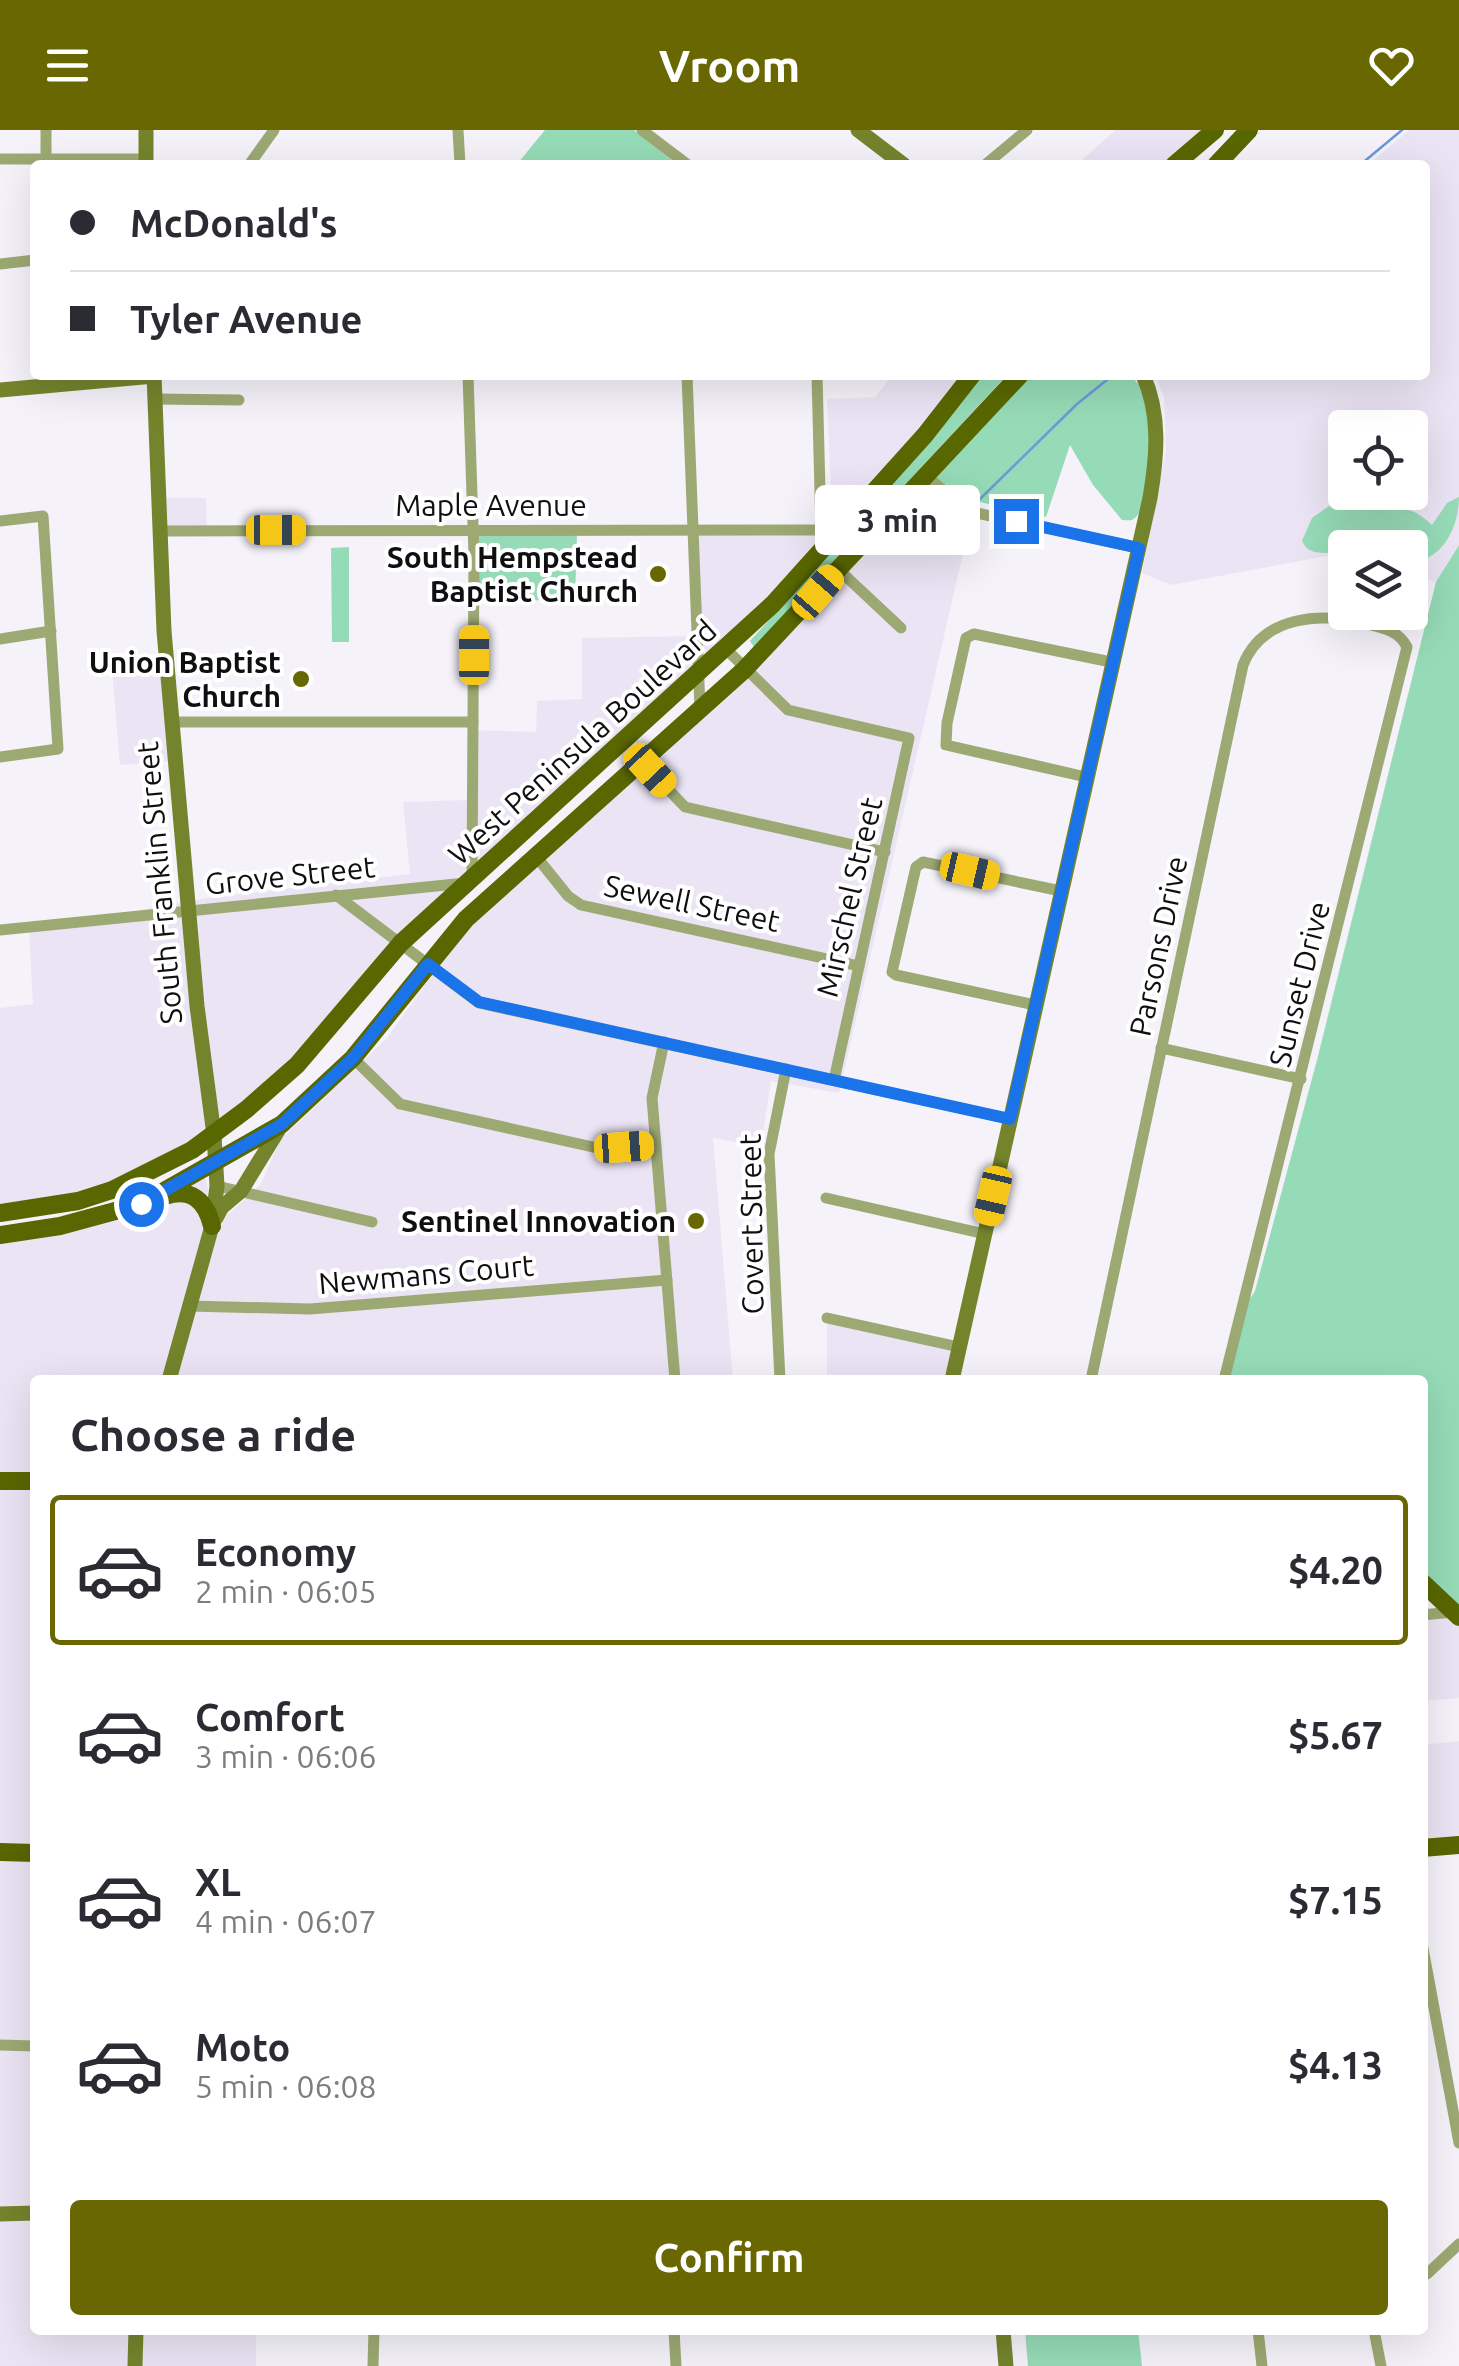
<!DOCTYPE html>
<html lang="en">
<head>
<meta charset="utf-8">
<style>
  body { margin:0; font-family:Ubuntu,sans-serif; background:#f7f7f7; color:#2b2b33; height:100vh; display:flex; flex-direction:column; font-size:38px; white-space:nowrap }
  * { box-sizing:border-box; margin:0 }
  p { font-size:32px; color:#7c7c81 }
  .icon { flex:none; width:55px; height:55px; fill:none; stroke:currentColor; stroke-width:2; stroke-linecap:round; stroke-linejoin:round }
  .map { position:relative; flex:1; overflow:hidden }
  .sheet { position:absolute; left:30px; top:1245px; width:1398px; height:960px; display:flex; flex-direction:column; background:#fff; border-radius:10px; box-shadow:0 10px 40px #0002 }
  .sheet>* { flex:none }
  .hud { position:absolute; left:30px; top:30px; width:1400px; height:220px; border-radius:10px; box-shadow:0 10px 40px #0002; display:grid; align-content:center; height:220px; padding:0 40px; background:#fff }
  .controls { position:absolute; left:1328px; top:280px; display:grid; gap:20px }
  .controls a { display:grid; place-items:center; width:100px; height:100px; border-radius:10px; background:#fff; box-shadow:0 10px 40px #0002; font-size:50px }
  .end { position:absolute; width:45px; height:45px; margin:-22px; border:12px solid #1a73e8; background:#fff; box-shadow:0 0 0 5px #fff }
  .from { border-radius:50% }
  .bubble { position:absolute; height:70px; border-radius:10px; background:#fff; box-shadow:0 10px 40px #0002; font-size:32px; font-weight:600; line-height:70px; text-align:center }
  .car { position:absolute; width:30px; height:60px; margin:-30px -15px; border-radius:12px; box-shadow:0 0 8px 2px #0007; background:linear-gradient(#f5c518 24%,#345 0 40%,#f5c518 0 76%,#345 0 86%,#f5c518 0) }
  .hud b { display:flex; align-items:center; gap:35px; height:95px; font-size:38px }
  .hud b+b { border-top:2px solid #e1e1e2 }
  .hud i { width:25px; height:25px; background:#2b2b33 }
  ul { padding:0; list-style:none }
  li { display:flex; align-items:center; gap:30px; height:150px; margin:0 20px 15px; padding:0 20px; border:5px solid transparent; border-radius:10px }
  li div { flex:1 }
  li b { display:block; font-size:38px }
  li em { font-style:normal; font-weight:600 }
  li.active { border-color:#686701 }
  li>.icon { width:90px; height:90px; stroke-width:1.5 }
  h2 { padding:0 40px; font-size:45px; line-height:120px }
  .cta { display:flex; gap:20px; margin-top:auto; padding:20px 40px }
  .cta a { flex:1; height:115px; border-radius:10px; background:#686701; color:#fff; font-size:40px; font-weight:600; line-height:115px; text-align:center }
  header { display:flex; justify-content:space-between; align-items:center; height:130px; padding:0 40px; background:#686701; color:#fff; font-size:45px; font-weight:600 }
  .map>svg:first-child { display:block }
  .built { fill:#ebe4f4; fill-rule:evenodd }
  .green { fill:#96dbb7 }
  .lines { fill:none; stroke-linecap:round; stroke-linejoin:round }
  .stream { stroke:#6b99d9; stroke-width:2.5 }
  .street { stroke:#9da973; stroke-width:11 }
  .secondary { stroke:#74842c; stroke-width:15 }
  .primary { stroke:#596701; stroke-width:18 }
  .route { stroke:#1a73e8; stroke-width:12 }
  .poi-dot { fill:#686701; stroke:#fff; stroke-width:4 }
  .labels { text-anchor:middle; dominant-baseline:central; stroke-width:8; stroke-linejoin:round; paint-order:stroke }
  .street-label { font-size:30px; fill:#0f0e10; stroke:#fff }
  .poi-label { font-size:30px; font-weight:bold; fill:#0f0e10; stroke:#fff; text-anchor:end }
</style>
</head>
<body>
<header><svg class="icon" aria-label="menu" viewBox="0 0 24 24"><path d="M4 6h16M4 12h16M4 18h16"/></svg>Vroom<svg class="icon" aria-label="heart" viewBox="0 0 24 24"><path d="M12 20l-8-8c-3-5 5-10 8-4 3-6 11-1 8 4z"/></svg></header>
<div class="map">
<svg width="1459" height="2236" viewBox="0 0 1459 2236">
  <rect width="100%" height="100%" fill="#f5f2fa"/>
  <g class="built">
    <path d="M1116 0H1203L1166 35H1076Z"/>
    <path d="M1409 0H1459V415L1436 452 1410 445V418H1345V428L1332 425 1171 455 1142 443 1166 321 1164 267 1155 245H1425V35H1368ZM1345 298H1410V362H1345Z"/>
    <path d="M893 245H970L833 405 464 752 278 949 209 1005 107 1059 0 1080V878L33 874 29 800 208 768 410 744 403 672 470 670V600L536 602 537 571 582 569V508L694 506 691 404 833 405 827 269 875 267Z"/>
    <path d="M933 347 975 371 839 963 771 951 761 1017 713 1008 733 1250H35V2200H256V2236H0V1106L139 1078 206 1048 215 1097 261 1054 280 1010 387 908 471 791 756 541Z"/>
    <path d="M159 368H206L207 403H160Z"/>
    <path d="M165 535 175 631 120 635 112 539Z"/>
    <path d="M827 1191 961 1220 954 1250H827Z"/>
    <path d="M1459 1485V1568L1423 1571V1487Z"/>
    <path d="M1459 1611V1715L1423 1717 1422 1615Z"/>
  </g>
  <g class="green">
    <path d="M545 0H634L672 30V35H521L518 33Z"/>
    <path d="M980 245H1007L754 517 750 511 914 329Z"/>
    <path d="M1031 245H1129C1134 250 1142 256 1145 262 1154 282 1152 370 1137 386 1131 392 1130 390 1122 390L1093 355 1070 315 1046 387 975 371 933 347Z"/>
    <path d="M1336 346 1345 355V362C1358 363 1364 373 1376 375 1402 380 1411 375 1432 395L1447 373 1459 367C1459 395 1444 431 1410 432V418H1345V424C1329 420 1310 429 1302 411L1312 388 1329 376 1336 365Z"/>
    <path d="M475 402 577 403 575 471 476 469Z"/>
    <path d="M1459 415V1485L1423 1450 1422 1250H1227L1249 1170 1255 1161 1317 930 1436 452Z"/>
    <path d="M349 417V512H332L331 418Z"/>
    <path d="M1025 2200H1138L1142 2236H1028Z"/>
  </g>
  <g class="lines">
    <g class="stream">
      <path d="M1360 35 1402 0"/>
      <path d="M980 369 1077 274 1113 245"/>
    </g>
    <g class="street">
      <path d="M46 0V29"/>
      <path d="M458 0 460 35"/>
      <path d="M642 0 688 35"/>
      <path d="M0 29H146"/>
      <path d="M249 35 274 0"/>
      <path d="M985 35 1027 0"/>
      <path d="M0 134 35 130"/>
      <path d="M468 245 474 425 472 748"/>
      <path d="M687 245 700 579"/>
      <path d="M817 245 821 400"/>
      <path d="M155 269 239 270"/>
      <path d="M927 347 972 382 1139 418"/>
      <path d="M0 391 43 386 58 619 0 627"/>
      <path d="M160 401 821 400 839 404"/>
      <path d="M838 439 901 498"/>
      <path d="M0 509 51 501"/>
      <path d="M726 519 788 580 909 608 834 950"/>
      <path d="M172 592H473"/>
      <path d="M642 632 685 677 885 722"/>
      <path d="M1086 647 946 615 947 593 966 508 974 504 1111 532"/>
      <path d="M535 725 568 766 581 775 859 836"/>
      <path d="M336 765 479 873 1010 989"/>
      <path d="M0 800 466 753"/>
      <path d="M1035 875 896 845 892 842 916 737 923 732 1061 761"/>
      <path d="M664 912 652 968 675 1250"/>
      <path d="M1161 918 1301 949"/>
      <path d="M353 928 400 974 602 1019 655 1015"/>
      <path d="M217 1056 372 1092"/>
      <path d="M826 1068 985 1104"/>
      <path d="M189 1176 310 1179 667 1150"/>
      <path d="M827 1188 959 1217"/>
      <path d="M780 1250 769 1024 786 939"/>
      <path d="M1091 1250 1243 535C1263 485 1322 482 1367 494 1384 498 1399 501 1407 517L1224 1250"/>
      <path d="M1422 1485 1453 1482"/>
      <path d="M1422 1813 1459 2013"/>
      <path d="M0 1915 35 1916"/>
      <path d="M1427 2144 1459 2114"/>
      <path d="M674 2200 676 2236"/>
      <path d="M1258 2200 1262 2236"/>
      <path d="M1374 2200 1381 2236"/>
      <path d="M373 2236 374 2200"/>
    </g>
    <g class="secondary">
      <path d="M146 0V35"/>
      <path d="M858 0 904 35"/>
      <path d="M154 245 164 501 197 876 214 1005 217 1056 212 1096 169 1250"/>
      <path d="M0 260 154 246"/>
      <path d="M216 1088 222 1077 241 1061 282 994"/>
      <path d="M952 1250 1150 368C1157 327 1161 285 1143 245"/>
      <path d="M0 2084 35 2083"/>
      <path d="M1003 2200 1006 2236"/>
      <path d="M135 2236 136 2200"/>
    </g>
    <g class="primary">
      <path d="M1174 35 1215 0"/>
      <path d="M1216 35 1249 0"/>
      <path d="M165 1066C191 1057 206 1071 212 1096"/>
      <path d="M0 1083 78 1071 112 1060 192 1020 247 979 297 935 401 813 773 474 925 305 972 245"/>
      <path d="M0 1105 60 1096 141 1074 282 994 353 928 466 789 744 540 1020 245"/>
      <path d="M0 1351H35"/>
      <path d="M1422 1452 1459 1487"/>
      <path d="M1422 1718 1459 1715"/>
      <path d="M0 1722 35 1723"/>
    </g>
  </g>
  <g class="lines">
    <path class="route" d="M141 1074 282 994 353 928 428 834 479 872 1010 989 1139 418 1016 391"/>
  </g>
  <g class="poi-dot">
    <circle cx="658" cy="444" r="10"/>
    <circle cx="301" cy="549" r="10"/>
    <circle cx="696" cy="1091" r="10"/>
  </g>
  <g class="labels">
    <g class="street-label">
      <text x="491" y="375">Maple Avenue</text>
      <text transform="translate(582 612) rotate(-42)">West Peninsula Boulevard</text>
      <text transform="translate(290 745) rotate(-6)">Grove Street</text>
      <text transform="translate(159 753) rotate(-95)">South Franklin Street</text>
      <text transform="translate(849 767) rotate(-77)">Mirschel Street</text>
      <text transform="translate(692 773) rotate(12)">Sewell Street</text>
      <text transform="translate(1158 816) rotate(-78)">Parsons Drive</text>
      <text transform="translate(1299 854) rotate(-76)">Sunset Drive</text>
      <text transform="translate(751 1094) rotate(-91)">Covert Street</text>
      <text transform="translate(426 1144) rotate(-5)">Newmans Court</text>
    </g>
    <g class="poi-label">
      <text x="638" y="427">South Hempstead<tspan x="638" dy="34">Baptist Church</tspan></text>
      <text x="281" y="532">Union Baptist<tspan x="281" dy="34">Church</tspan></text>
      <text x="676" y="1091">Sentinel Innovation</text>
    </g>
  </g>
</svg>
<div class="controls">
<a><svg class="icon" aria-label="locate" viewBox="0 0 24 24"><circle cx="12" cy="12" r="6"/><path d="M12 2v4M12 18v4M2 12h4M18 12h4"/></svg></a>
<a><svg class="icon" aria-label="layers" viewBox="0 0 24 24"><path d="M12 4l9 5-9 5-9-5zM3 14l9 5 9-5"/></svg></a>
</div>
<i class="end from" style="left:141px;top:1074px"></i>
<i class="end" style="left:1016px;top:391px"></i>
<div class="bubble" style="left:815px;top:355px;width:165px">3 min</div>
<i class="car" style="left:276px;top:400px;rotate:90deg"></i>
<i class="car" style="left:818px;top:462px;rotate:41deg"></i>
<i class="car" style="left:474px;top:525px;rotate:0deg"></i>
<i class="car" style="left:650px;top:640px;rotate:137deg"></i>
<i class="car" style="left:970px;top:741px;rotate:103deg"></i>
<i class="car" style="left:624px;top:1017px;rotate:86deg"></i>
<i class="car" style="left:993px;top:1066px;rotate:193deg"></i>
<div class="hud">
<b><i class="from"></i>McDonald's</b>
<b><i></i>Tyler Avenue</b>
</div>
<section class="sheet">
<h2>Choose a ride</h2>
<ul>
<li class="active"><svg class="icon" aria-label="car" viewBox="0 0 24 24"><path d="M5 17H2v-5l4-1 3-4h7l3 4 3 1v5h-3M9 17h6M6 11h13"/><circle cx="7" cy="17" r="2"/><circle cx="17" cy="17" r="2"/></svg><div><b>Economy</b><p>2 min · 06:05</p></div><em>$4.20</em></li>
<li><svg class="icon" aria-label="car" viewBox="0 0 24 24"><path d="M5 17H2v-5l4-1 3-4h7l3 4 3 1v5h-3M9 17h6M6 11h13"/><circle cx="7" cy="17" r="2"/><circle cx="17" cy="17" r="2"/></svg><div><b>Comfort</b><p>3 min · 06:06</p></div><em>$5.67</em></li>
<li><svg class="icon" aria-label="car" viewBox="0 0 24 24"><path d="M5 17H2v-5l4-1 3-4h7l3 4 3 1v5h-3M9 17h6M6 11h13"/><circle cx="7" cy="17" r="2"/><circle cx="17" cy="17" r="2"/></svg><div><b>XL</b><p>4 min · 06:07</p></div><em>$7.15</em></li>
<li><svg class="icon" aria-label="car" viewBox="0 0 24 24"><path d="M5 17H2v-5l4-1 3-4h7l3 4 3 1v5h-3M9 17h6M6 11h13"/><circle cx="7" cy="17" r="2"/><circle cx="17" cy="17" r="2"/></svg><div><b>Moto</b><p>5 min · 06:08</p></div><em>$4.13</em></li>
</ul>
<div class="cta"><a>Confirm</a></div>
</section>
</div>
</body>
</html>
